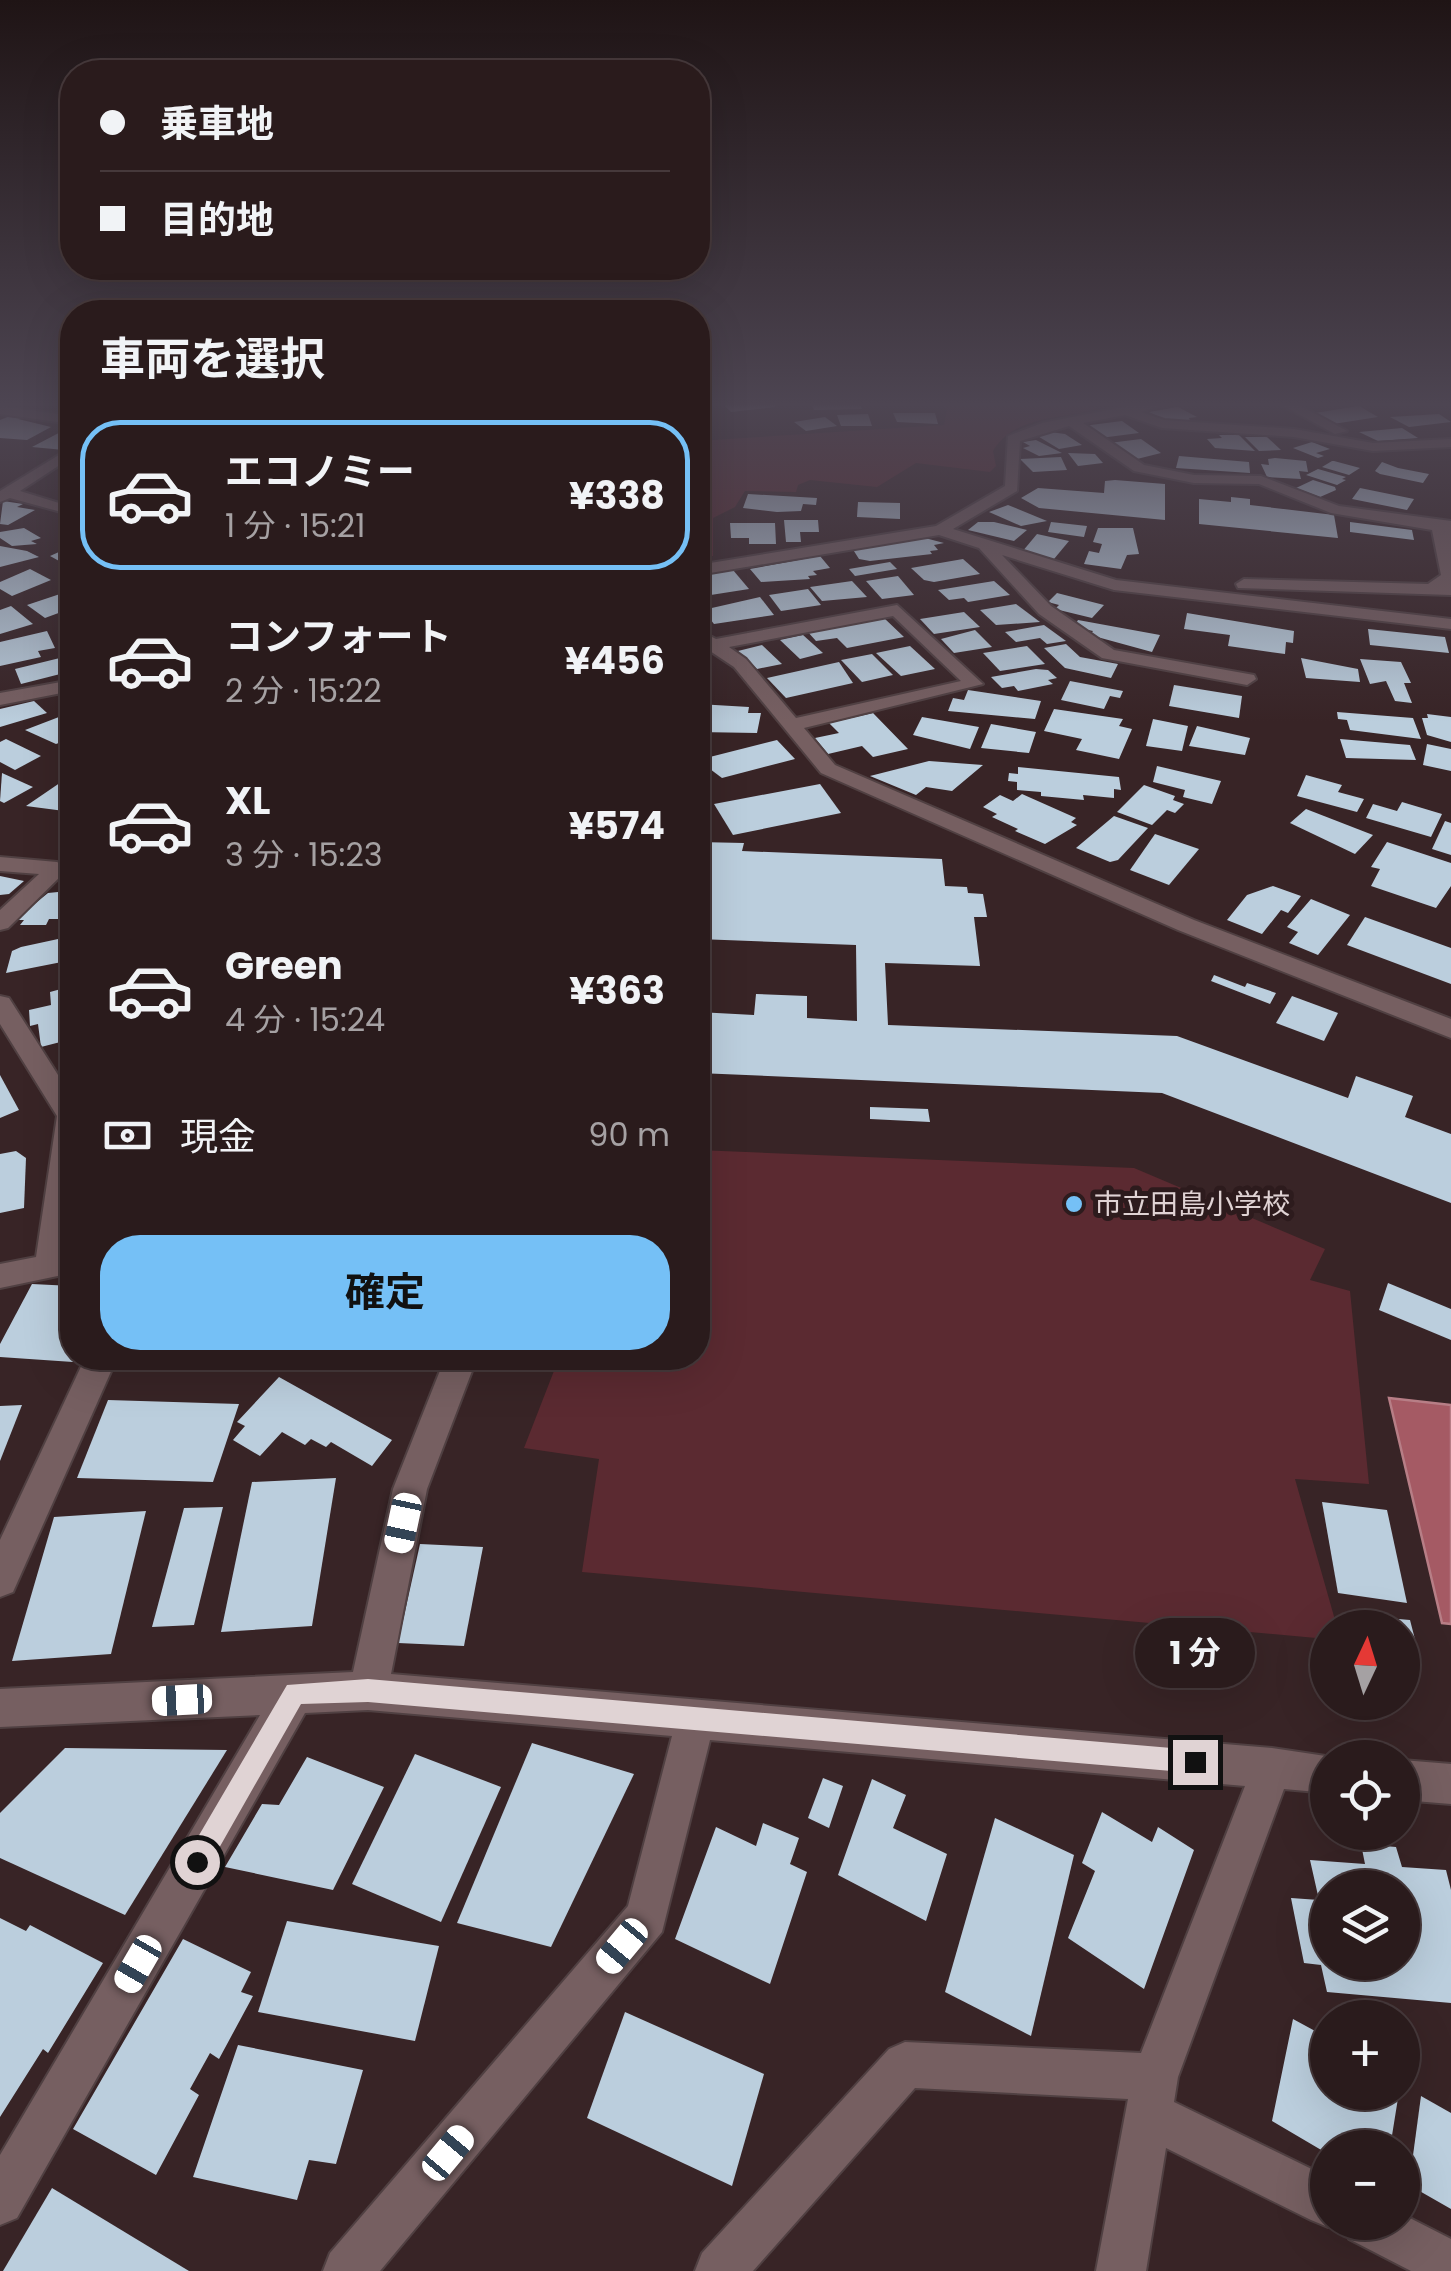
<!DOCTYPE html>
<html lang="ja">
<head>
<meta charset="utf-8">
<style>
  body { margin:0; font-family:Poppins,"Noto Sans JP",sans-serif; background:#322425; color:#f1f3f6; height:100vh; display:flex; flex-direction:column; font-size:38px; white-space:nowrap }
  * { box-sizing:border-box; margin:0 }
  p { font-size:32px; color:#a5a1a3 }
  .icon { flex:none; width:55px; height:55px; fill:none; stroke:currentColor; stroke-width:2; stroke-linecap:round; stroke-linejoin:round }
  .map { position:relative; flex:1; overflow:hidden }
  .panel { position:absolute; left:60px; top:300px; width:650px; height:1070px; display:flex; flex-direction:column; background:#2a1b1c; border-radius:40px; box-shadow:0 10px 40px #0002,0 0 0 2px #46393b }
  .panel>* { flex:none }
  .guide { position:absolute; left:60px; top:60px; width:650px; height:220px; border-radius:40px; box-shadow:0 10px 40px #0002,0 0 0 2px #46393b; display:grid; align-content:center; height:220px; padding:0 40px; background:#2a1b1c }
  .needle { width:65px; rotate:4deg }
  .tools { position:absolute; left:1310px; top:1610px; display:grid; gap:20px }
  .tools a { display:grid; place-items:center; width:110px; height:110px; border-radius:50%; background:#2a1b1c; box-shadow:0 10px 40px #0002,0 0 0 2px #46393b; font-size:50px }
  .end { position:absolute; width:45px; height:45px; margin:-22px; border:12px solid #e0d3d4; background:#111; box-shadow:0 0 0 5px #111 }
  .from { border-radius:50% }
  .bubble { position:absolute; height:70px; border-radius:35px; background:#2a1b1c; box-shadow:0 10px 40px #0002,0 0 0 2px #46393b; font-size:32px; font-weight:700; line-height:70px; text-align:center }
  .car { position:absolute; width:30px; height:60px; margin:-30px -15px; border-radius:12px; box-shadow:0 0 8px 2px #0007; background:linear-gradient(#fff 24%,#345 0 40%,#fff 0 76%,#345 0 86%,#fff 0) }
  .guide b { display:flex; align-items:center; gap:35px; height:95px; font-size:38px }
  .guide b+b { border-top:2px solid #46393b }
  .guide i { width:25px; height:25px; background:#f1f3f6 }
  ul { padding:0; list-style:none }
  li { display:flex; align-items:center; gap:30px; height:150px; margin:0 20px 15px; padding:0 20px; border:5px solid transparent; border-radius:40px }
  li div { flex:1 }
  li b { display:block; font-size:38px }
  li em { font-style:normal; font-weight:700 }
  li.active { border-color:#75c0f6 }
  li>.icon { width:90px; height:90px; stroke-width:1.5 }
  h2 { padding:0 40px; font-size:45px; line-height:120px }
  .pay { display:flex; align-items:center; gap:25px; height:110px; padding:0 40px; font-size:38px }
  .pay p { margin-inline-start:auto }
  .cta { display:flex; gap:20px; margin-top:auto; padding:20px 40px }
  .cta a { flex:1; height:115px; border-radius:40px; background:#75c0f6; color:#111; font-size:40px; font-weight:700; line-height:115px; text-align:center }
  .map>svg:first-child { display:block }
  .green { fill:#5b2a31 }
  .water { fill:#a55a64; stroke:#b77e86; stroke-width:2.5 }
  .building { fill:#bbcedd; fill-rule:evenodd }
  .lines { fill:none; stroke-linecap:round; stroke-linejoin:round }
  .minor-casing { stroke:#504042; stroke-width:4 }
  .minor { fill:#765f61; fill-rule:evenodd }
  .route { fill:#e0d3d4 }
  .poi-dot { fill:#75c0f6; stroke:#2d1b1d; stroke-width:4 }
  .labels { text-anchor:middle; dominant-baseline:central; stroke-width:10; stroke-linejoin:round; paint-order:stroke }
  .poi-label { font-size:28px; fill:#e0d3d4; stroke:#2d1b1d; text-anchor:start }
</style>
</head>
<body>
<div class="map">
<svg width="1451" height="2271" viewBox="0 0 1451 2271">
  <rect width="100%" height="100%" fill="#382426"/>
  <g class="green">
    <path d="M942 404H1082L1096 409C1059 420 1015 415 993 451L996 466 990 472 916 463 877 487 810 480 798 485 796 492 745 491 735 507 713 518V556L698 558V441L944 425 947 410Z"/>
    <path d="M698 1150 1134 1168 1325 1249 1310 1280 1350 1291 1369 1484 1295 1479 1337 1627 1328 1628 1327 1639 582 1572 599 1459 524 1448 559 1358H698Z"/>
  </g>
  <path class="water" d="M1389 1398 1451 1405V1624L1442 1623Z"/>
  <g class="building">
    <path d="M723 404H775V407L731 412Z"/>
    <path d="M812 404H860L862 409 814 410Z"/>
    <path d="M1359 406 1378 417 1333 424 1315 413Z"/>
    <path d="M1178 407 1197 417 1189 418 1191 423 1167 421 1149 412Z"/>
    <path d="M893 413H935L938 424 897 422Z"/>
    <path d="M868 414 872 426H841L837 415Z"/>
    <path d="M1439 414 1451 422 1409 427 1390 417Z"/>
    <path d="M10 416 21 418 18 419 51 427 27 440 0 438V420Z"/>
    <path d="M825 417 837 426 806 431 794 422Z"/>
    <path d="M1122 421 1139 433 1100 438 1083 426Z"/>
    <path d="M72 426V444L64 450 32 447Z"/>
    <path d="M1402 428 1418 438 1378 441 1359 432Z"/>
    <path d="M1050 432 1065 434 1082 445 1059 449 1036 435Z"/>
    <path d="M1219 435H1239L1255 451 1215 448 1207 439 1222 438Z"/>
    <path d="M1245 437H1267L1281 450 1259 451Z"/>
    <path d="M1141 439 1161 453 1133 460 1109 443Z"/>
    <path d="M1036 440 1062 453 1039 456 1023 448 1030 446 1023 442Z"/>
    <path d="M1312 442 1330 449 1316 453 1324 456 1318 458 1293 448Z"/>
    <path d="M1068 453 1095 454 1103 463 1078 466Z"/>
    <path d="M1179 456 1249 462 1250 473 1176 468Z"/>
    <path d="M1061 457 1067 470 1033 472 1020 459Z"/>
    <path d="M1275 458 1306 461 1308 472 1299 471 1301 479 1267 477 1261 464 1269 465 1268 459Z"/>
    <path d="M1332 461H1334L1360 468 1349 475 1322 467Z"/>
    <path d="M1382 462 1398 468 1429 474 1423 483 1380 474 1375 471Z"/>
    <path d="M1318 469 1346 477 1342 479 1346 480 1337 485 1306 475Z"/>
    <path d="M1115 480 1165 484V520L1039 508 1021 498 1038 488 1104 493 1105 481Z"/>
    <path d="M1313 480 1335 487 1336 490 1320 497 1296 488Z"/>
    <path d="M1360 488 1414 499 1407 510 1352 499Z"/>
    <path d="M748 494 817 498 816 505 803 504 801 511 777 512 743 508Z"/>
    <path d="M1231 497 1250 499V505L1334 515 1338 538 1199 524V499L1231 502Z"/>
    <path d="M3 501 23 504 17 507 35 510 8 525 0 524Z"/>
    <path d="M858 502 900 503V519L857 517Z"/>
    <path d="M1008 505 1047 521 1021 526 989 512Z"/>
    <path d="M784 520H818L819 532H800L801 542H786Z"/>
    <path d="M978 522H994L1027 530 1014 541 968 530Z"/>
    <path d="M1051 522 1087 526 1084 537 1048 532Z"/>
    <path d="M1350 522 1412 530 1414 540 1350 532Z"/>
    <path d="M730 523H775L776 544H749V538H731Z"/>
    <path d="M24 528 41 538 31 541 37 544 12 546 0 538V532Z"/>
    <path d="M1098 528H1133L1139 554 1127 555 1121 569 1084 564 1089 551 1099 553 1102 544 1093 542Z"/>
    <path d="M1037 534 1069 541 1054 559 1022 552Z"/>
    <path d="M925 538 944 543 934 545 938 550 930 551 932 554 870 561 859 559 852 548Z"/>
    <path d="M0 546 27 551 39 557 0 567Z"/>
    <path d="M72 548V568L50 556 70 547Z"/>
    <path d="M820 556 830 568 813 571 817 575 808 576 810 579 761 582 750 569Z"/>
    <path d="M963 559 980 574 934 582 924 580 911 568Z"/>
    <path d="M890 562 897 569 855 576 849 569Z"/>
    <path d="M30 569 51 580 12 596 0 589V582Z"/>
    <path d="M733 570 749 589 698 597V576Z"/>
    <path d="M898 576 914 595 882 599 866 581Z"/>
    <path d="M852 581 867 597 822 601 810 587Z"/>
    <path d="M994 581 1010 595 968 602 964 598 949 600 938 590Z"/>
    <path d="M808 589 821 605 781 611 769 595Z"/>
    <path d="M69 591 72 608 45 618 27 605Z"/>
    <path d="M1057 593 1104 605 1092 618 1055 609 1059 605 1048 602Z"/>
    <path d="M760 597 774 615 714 624 703 610Z"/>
    <path d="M1016 604 1040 622 996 625 980 610Z"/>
    <path d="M11 606 33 624 0 634V610Z"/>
    <path d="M964 612 980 627 934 634 920 619Z"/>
    <path d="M1187 613 1294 631 1293 643 1286 642 1285 654 1228 646 1230 635 1184 629Z"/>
    <path d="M884 618 904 637 847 648 837 638 816 641 807 631Z"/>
    <path d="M1078 620 1160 635 1152 652 1090 635 1093 631 1074 627Z"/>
    <path d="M1044 625 1066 641 1047 644 1040 638 1016 642 1005 632Z"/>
    <path d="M1368 629 1445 637 1449 653 1370 645Z"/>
    <path d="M975 630 992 647 954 653 941 639Z"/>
    <path d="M47 631 55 648 38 651 41 657 0 666V642Z"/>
    <path d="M803 635 823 653 800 659 780 640Z"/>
    <path d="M1066 644 1080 657 1118 664 1111 678 1065 668 1044 648Z"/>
    <path d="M762 645 782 664 757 669 738 651Z"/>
    <path d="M910 646 935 669 901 676 876 653Z"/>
    <path d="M1027 646 1045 664 1000 671 983 653Z"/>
    <path d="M872 654 893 675 862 682 841 660Z"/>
    <path d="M68 656 72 671 21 684 15 669Z"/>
    <path d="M1301 658 1358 669 1360 682 1306 678Z"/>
    <path d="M1360 659 1401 662 1411 683H1404L1412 703 1395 701 1386 681 1370 684Z"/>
    <path d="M839 662 853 683 786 698 767 678Z"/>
    <path d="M1036 669 1048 670 1057 678 1048 680 1053 684 1018 691 1014 686 1002 688 991 677Z"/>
    <path d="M1070 681 1123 691 1120 698 1110 696 1104 709 1061 700Z"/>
    <path d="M1174 685 1242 696 1239 718 1169 706Z"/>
    <path d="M968 690 1041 701 1035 719 948 711 953 698 964 700Z"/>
    <path d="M34 701 47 713 0 727V709Z"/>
    <path d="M698 704 749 707 748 713H761L757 733 698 732Z"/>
    <path d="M1054 709 1123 719 1119 726 1132 729 1119 759 1076 750 1082 739 1044 731Z"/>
    <path d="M72 712V738L56 744 25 730Z"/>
    <path d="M1337 712 1413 718 1421 739 1350 730 1347 720 1338 719Z"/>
    <path d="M873 713 908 749 873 757 862 746 828 754 815 738 839 733 829 723Z"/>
    <path d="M1427 714 1451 717V742L1427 735 1422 718H1428Z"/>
    <path d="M922 717 979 727 970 749 913 735Z"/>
    <path d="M1153 719 1188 726 1182 751 1146 746Z"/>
    <path d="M991 724 1036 732 1029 753 981 748Z"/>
    <path d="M1197 726 1250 738 1245 755 1189 746Z"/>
    <path d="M6 739 41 756 15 770 0 762V742Z"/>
    <path d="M1340 739 1410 745 1416 760 1346 758Z"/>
    <path d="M777 740 795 759 722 778 698 760Z"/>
    <path d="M1427 744 1451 749V771L1423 765Z"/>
    <path d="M929 761 983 765 952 791 926 787 916 795 870 776Z"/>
    <path d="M1157 766 1221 781 1212 804 1183 797 1185 790 1153 782Z"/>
    <path d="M1018 767 1119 777 1121 790 1114 789V798L1083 795 1084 800 1041 796V792L1017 790V782L1008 781 1009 773 1018 774Z"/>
    <path d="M2 773 33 787 4 803 0 801Z"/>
    <path d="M1306 775 1342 785 1338 792 1364 799 1357 812 1297 796Z"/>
    <path d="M70 776 72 812 26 806Z"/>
    <path d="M820 784 841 813 733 835 714 804Z"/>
    <path d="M1144 785 1175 796 1173 800 1184 804 1175 813 1167 810 1152 825 1117 812Z"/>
    <path d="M1022 794 1076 818 1071 822 1077 825 1045 844 1015 831 1018 829 992 817 997 814 983 807 1000 795 1013 801Z"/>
    <path d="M1402 802 1442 814 1431 837 1366 818 1373 804 1397 811Z"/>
    <path d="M1306 809 1373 835 1355 854 1290 823Z"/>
    <path d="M1114 816 1148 828 1118 860 1110 862 1076 848Z"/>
    <path d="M1445 821 1451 823V855L1432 849Z"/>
    <path d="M1155 834 1199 849 1169 885 1130 870Z"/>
    <path d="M698 842 744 843 742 851 942 859 945 886 967 887 968 893 983 894 987 917H974L980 966 885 963 888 1025 1177 1036 1348 1098 1356 1076 1413 1096 1405 1117 1451 1134V1203L1162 1093 698 1073V1012L754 1015 756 994 807 996V1018L857 1021 856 945 698 939Z"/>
    <path d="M1387 842 1451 863V886L1436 908 1371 886 1380 869 1371 867Z"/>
    <path d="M0 876 24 881 9 894 0 895Z"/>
    <path d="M66 879H72V919H49L46 925H20L24 920H15L48 893 58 892Z"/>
    <path d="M1273 886 1301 896 1288 913 1281 910 1262 934 1227 920 1247 895Z"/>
    <path d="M1311 899 1350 915 1318 955 1289 943 1298 932 1287 927Z"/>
    <path d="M1365 917 1451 948V984L1347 945Z"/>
    <path d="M72 936V960L6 973 12 951 21 947Z"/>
    <path d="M1214 975 1245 987 1247 983 1276 993 1270 1004 1211 981Z"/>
    <path d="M72 986V1039L41 1047 38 1024 30 1026 29 1010 51 1005 50 992Z"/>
    <path d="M1292 996 1338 1013 1324 1041 1276 1023Z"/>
    <path d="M0 1075 19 1110 0 1118Z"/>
    <path d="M870 1107 928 1109 930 1122 870 1119Z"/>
    <path d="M16 1151 26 1158 24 1208 0 1213V1154Z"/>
    <path d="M1388 1283 1451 1309V1340L1379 1310Z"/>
    <path d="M32 1284 72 1286 73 1362 0 1357V1344Z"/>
    <path d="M279 1377 392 1440 372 1466 331 1442 326 1447 311 1439 305 1445 282 1432 260 1456 233 1440 245 1426 237 1422Z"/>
    <path d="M108 1400 239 1404 213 1482 77 1478Z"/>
    <path d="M22 1405 0 1461V1406Z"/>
    <path d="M336 1478 312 1626 221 1632 252 1482Z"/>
    <path d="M1322 1502 1387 1510 1407 1603 1338 1593Z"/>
    <path d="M223 1507 194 1625 152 1627 184 1508Z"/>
    <path d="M146 1511 111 1654 12 1661 54 1517Z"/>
    <path d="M420 1544 483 1547 464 1646 398 1643Z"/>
    <path d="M1375 1617 1410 1620 1418 1651 1402 1650V1628H1377Z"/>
    <path d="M532 1743 634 1774 551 1947 457 1923Z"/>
    <path d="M65 1748 227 1750 125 1915 0 1858V1813Z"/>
    <path d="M415 1754 501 1787 441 1922 352 1884Z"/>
    <path d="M307 1757 384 1787 333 1890 225 1867 262 1804 279 1805Z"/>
    <path d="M823 1778 843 1786 829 1828 808 1818Z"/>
    <path d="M872 1779 906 1795 893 1828 947 1854 926 1921 838 1875Z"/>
    <path d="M1102 1812 1152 1842 1158 1827 1194 1850 1144 1989 1068 1938 1095 1871 1082 1863Z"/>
    <path d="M995 1818 1074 1855 1031 2036 945 1992Z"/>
    <path d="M763 1823 799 1838 790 1864 807 1872 770 1984 675 1939 716 1827 756 1846Z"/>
    <path d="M1361 1844 1396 1847 1402 1867 1446 1870 1451 1890V2003L1327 1992 1321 1965 1304 1963 1291 1898 1319 1900 1310 1860 1365 1864ZM1328 1888H1402V1962H1328Z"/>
    <path d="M0 1918 26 1931 30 1925 103 1963 48 2053 43 2049 0 2117Z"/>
    <path d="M287 1921 439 1946 415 2041 258 2012Z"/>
    <path d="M183 1939 251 1972 241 1992 253 1996 219 2059 210 2053 190 2089 199 2095 156 2175 73 2129Z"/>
    <path d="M625 2012 764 2074 732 2186 587 2118Z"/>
    <path d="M1293 2019 1328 2038V2092H1399L1390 2148H1328V2154L1272 2121Z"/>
    <path d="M238 2045 363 2070 336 2164 309 2160 297 2200 193 2177Z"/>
    <path d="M1421 2096 1451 2113V2209L1409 2185Z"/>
    <path d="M52 2188 189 2271H3Z"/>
  </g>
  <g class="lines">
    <defs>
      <g id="minor">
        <path d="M1139 404H1166L1141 412 1164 420 1294 429 1373 443 1451 439V447L1373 451 1294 437 1162 428 1125 415 1083 423 1144 465 1194 475 1261 476 1339 506 1451 521V595L1238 588 1236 584 1244 579 1428 584 1441 575 1432 530 1331 513 1259 484 1194 483 1134 471 1069 426 1020 441 1017 491 953 529 1116 580 1451 619V629L1114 590 1002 555 1051 606 1114 650 1254 675 1256 679 1247 685 1102 658 1039 614 979 548 939 535 698 575V565L936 526 1005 486 1008 436 1042 423Z"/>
        <path d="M1280 404H1297L1347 431 1335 434Z"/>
        <path d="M0 406 72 416V424L0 414Z"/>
        <path d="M72 447V457L20 491 72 507V515L10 498 0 502V491Z"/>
        <path d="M897 605 983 684 804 728 835 765 1194 920 1451 1019V1038L1178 930 821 773 734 667 698 643V630L716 639ZM893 616 961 681 796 718 746 659 729 647Z"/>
        <path d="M72 680V691L0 705V693Z"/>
        <path d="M0 857 57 862 68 869 8 928 0 930V910L39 874 0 871Z"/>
        <path d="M0 996 9 998 72 1097V1205L66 1250 72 1249V1273L0 1288V1264L36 1257 57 1116 0 1024Z"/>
        <path d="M85 1358H117L13 1592 0 1597V1540Z"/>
        <path d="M445 1358H477L427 1489 391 1674 1272 1748 1339 1758H1328V1793L1284 1789 1178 2077 1174 2102 1328 2177V2222H1340L1328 2227 1311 2220 1166 2148 1146 2271H1096L1128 2099 915 2088 753 2271H695L702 2253 889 2049 905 2042 1141 2053 1245 1786 710 1740 662 1932 380 2271H323L330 2253 628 1906 672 1736 368 1710 305 1713 17 2218 0 2225V2155L260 1715 0 1727V1689L353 1672 393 1489Z"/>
        <path d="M1402 1760 1451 1764V1804L1402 1800Z"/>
        <path d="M1402 2214 1451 2239V2271H1411L1349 2239 1342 2222H1402Z"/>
      </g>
    </defs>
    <use href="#minor" class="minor-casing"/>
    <use href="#minor" class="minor"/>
  </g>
  <linearGradient id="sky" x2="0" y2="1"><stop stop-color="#1f1415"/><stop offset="0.56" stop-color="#4d4552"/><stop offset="1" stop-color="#4d4552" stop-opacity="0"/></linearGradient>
  <rect width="1451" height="722" fill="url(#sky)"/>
  <path class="route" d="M368 1679 1195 1750 1207 1762 1195 1773 368 1702 301 1704 206 1871 197 1875 188 1871 185 1862 188 1854 287 1685Z"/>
  <circle class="poi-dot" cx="1074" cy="1204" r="10"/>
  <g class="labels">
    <g class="poi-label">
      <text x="1094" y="1204">市立田島小学校</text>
    </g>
  </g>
</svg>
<div class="tools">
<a><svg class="needle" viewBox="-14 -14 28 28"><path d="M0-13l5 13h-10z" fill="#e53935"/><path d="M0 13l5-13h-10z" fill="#a5a1a3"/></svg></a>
<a><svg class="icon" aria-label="locate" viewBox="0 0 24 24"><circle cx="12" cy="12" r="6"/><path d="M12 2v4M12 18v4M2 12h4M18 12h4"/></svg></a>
<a><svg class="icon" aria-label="layers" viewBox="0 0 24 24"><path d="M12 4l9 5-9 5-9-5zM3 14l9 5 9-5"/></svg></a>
<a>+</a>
<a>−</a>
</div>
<i class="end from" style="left:197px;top:1862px"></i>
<i class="end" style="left:1195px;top:1762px"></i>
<div class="bubble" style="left:1135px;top:1618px;width:120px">1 分</div>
<i class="car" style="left:403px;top:1523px;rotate:192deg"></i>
<i class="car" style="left:182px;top:1700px;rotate:267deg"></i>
<i class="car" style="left:622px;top:1946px;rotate:220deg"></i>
<i class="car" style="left:138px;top:1964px;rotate:210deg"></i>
<i class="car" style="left:448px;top:2153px;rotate:40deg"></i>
<div class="guide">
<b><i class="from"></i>乗車地</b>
<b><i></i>目的地</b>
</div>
<section class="panel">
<h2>車両を選択</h2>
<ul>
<li class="active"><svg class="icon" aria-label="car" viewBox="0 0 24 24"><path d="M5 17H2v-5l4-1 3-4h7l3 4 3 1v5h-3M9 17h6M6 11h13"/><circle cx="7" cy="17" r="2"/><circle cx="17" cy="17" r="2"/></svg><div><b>エコノミー</b><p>1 分 · 15:21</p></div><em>¥338</em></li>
<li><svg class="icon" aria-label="car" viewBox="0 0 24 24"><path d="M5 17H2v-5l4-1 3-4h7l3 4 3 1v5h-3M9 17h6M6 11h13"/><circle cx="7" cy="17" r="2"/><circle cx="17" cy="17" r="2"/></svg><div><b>コンフォート</b><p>2 分 · 15:22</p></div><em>¥456</em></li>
<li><svg class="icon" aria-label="car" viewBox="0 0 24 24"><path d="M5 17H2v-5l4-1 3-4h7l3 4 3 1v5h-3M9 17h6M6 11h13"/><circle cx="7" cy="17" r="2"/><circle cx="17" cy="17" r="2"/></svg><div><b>XL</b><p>3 分 · 15:23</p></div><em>¥574</em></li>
<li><svg class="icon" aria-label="car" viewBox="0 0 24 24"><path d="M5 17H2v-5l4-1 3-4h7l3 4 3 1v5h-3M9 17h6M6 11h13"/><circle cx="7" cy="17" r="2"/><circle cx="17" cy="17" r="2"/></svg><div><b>Green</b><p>4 分 · 15:24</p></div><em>¥363</em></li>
</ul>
<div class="pay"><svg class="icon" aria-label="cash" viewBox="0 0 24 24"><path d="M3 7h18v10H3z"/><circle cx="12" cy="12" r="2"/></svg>現金<p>90 m</p></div>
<div class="cta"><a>確定</a></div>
</section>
</div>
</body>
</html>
